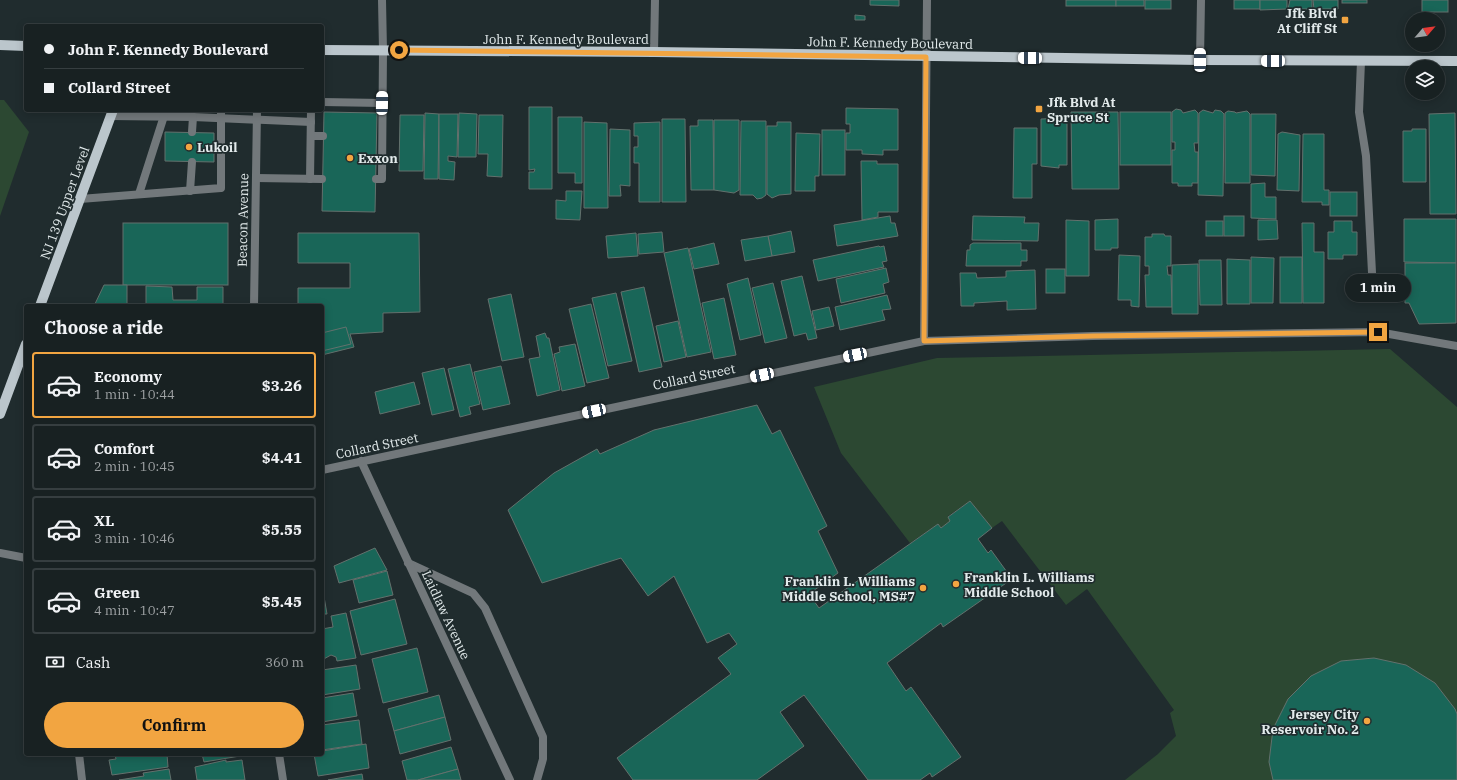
<!DOCTYPE html>
<html lang="en">
<head>
<meta charset="utf-8">
<style>
  body { margin:0; font-family:"IBM Plex Serif",serif; background:#252e2f; color:#f1f3f6; height:100vh; display:flex; flex-direction:column; font-size:15px; white-space:nowrap }
  * { box-sizing:border-box; margin:0 }
  p { font-size:13px; color:#9fa3a5 }
  .icon { flex:none; width:22px; height:22px; fill:none; stroke:currentColor; stroke-width:2; stroke-linecap:round; stroke-linejoin:round }
  .map { position:relative; flex:1; overflow:hidden }
  .sheet { position:absolute; left:24px; top:304px; width:300px; height:452px; display:flex; flex-direction:column; background:#182122; border-radius:4px; box-shadow:0 2px 10px #0003,0 0 0 1px #363e40 }
  .sheet>* { flex:none }
  .banner { position:absolute; left:24px; top:24px; width:300px; height:88px; border-radius:4px; box-shadow:0 2px 10px #0003,0 0 0 1px #363e40; display:grid; align-content:center; height:88px; padding:0 20px; background:#182122 }
  .needle { width:26px; rotate:62deg }
  .tools { position:absolute; left:1405px; top:12px; display:grid; gap:8px }
  .tools a { display:grid; place-items:center; width:40px; height:40px; border-radius:50%; background:#182122; box-shadow:0 2px 10px #0003,0 0 0 1px #363e40; font-size:20px }
  .end { position:absolute; width:18px; height:18px; margin:-9px; border:5px solid #f2a541; background:#111; box-shadow:0 0 0 2px #111 }
  .from { border-radius:50% }
  .bubble { position:absolute; height:28px; border-radius:14px; background:#182122; box-shadow:0 2px 10px #0003,0 0 0 1px #363e40; font-size:13px; font-weight:700; line-height:28px; text-align:center }
  .car { position:absolute; width:12px; height:24px; margin:-12px -6px; border-radius:5px; box-shadow:0 0 3px 1px #0007; background:linear-gradient(#fff 24%,#345 0 40%,#fff 0 76%,#345 0 86%,#fff 0) }
  .banner b { display:flex; align-items:center; gap:14px; height:38px; font-size:15px }
  .banner b+b { border-top:1px solid #363e40 }
  .banner i { width:10px; height:10px; background:#f1f3f6 }
  ul { padding:0; list-style:none }
  li { display:flex; align-items:center; gap:12px; height:66px; margin:0 8px 6px; padding:0 12px; border:2px solid #363e40; border-radius:4px }
  li div { flex:1 }
  li b { display:block; font-size:15px }
  li em { font-style:normal; font-weight:700 }
  li.active { border-color:#f2a541 }
  li>.icon { width:36px; height:36px; stroke-width:1.5 }
  h2 { padding:0 20px; font-size:18px; line-height:48px }
  .pay { display:flex; align-items:center; gap:10px; height:44px; padding:0 20px; font-size:15px }
  .pay p { margin-inline-start:auto }
  .primary-button { display:flex; gap:8px; margin-top:auto; padding:8px 20px }
  .primary-button a { flex:1; height:46px; border-radius:24px; background:#f2a541; color:#111; font-size:16px; font-weight:700; line-height:46px; text-align:center }
  .map>svg:first-child { display:block }
  .green { fill:#2c4832 }
  .building { fill:#196658; stroke:#63716d }
  .lines { fill:none; stroke-linecap:round; stroke-linejoin:round }
  .lane { stroke:#72787b; stroke-width:8 }
  .street { stroke:#72787b; stroke-width:8 }
  .primary { stroke:#bbc6cc; stroke-width:10 }
  .route { stroke:#f2a541; stroke-width:5 }
  .poi-dot { fill:#f2a541; stroke:#202c2e; stroke-width:1.5 }
  .labels { text-anchor:middle; dominant-baseline:central; stroke-width:3.5; stroke-linejoin:round; paint-order:stroke }
  .poi-label { font-size:13px; font-weight:bold; fill:#e3ebec; stroke:#202c2e; text-anchor:start }
  .street-label { font-size:13px; fill:#e3ebec; stroke:#202c2e }
</style>
</head>
<body>
<div class="map">
<svg width="1457" height="780" viewBox="0 0 1457 780">
  <rect width="100%" height="100%" fill="#202c2e"/>
  <g class="green">
    <path d="M0 100H4L29 132 0 216Z"/>
    <path d="M1390 349 1457 407V780H1125L1158 754 1176 736 1170 713 1174 710 1087 589 1066 605 1002 521 992 528 970 501 948 516 950 521 941 528 938 524 910 543 841 453 814 387 937 358Z"/>
  </g>
  <g class="building">
    <path d="M870 0H899V6L870 5Z"/>
    <rect x="1066" y="0" width="50" height="6"/>
    <rect x="1116" y="0" width="28" height="6"/>
    <rect x="1145" y="0" width="26" height="9"/>
    <rect x="1234" y="0" width="26" height="9"/>
    <path d="M1260 0H1287V9L1260 10Z"/>
    <path d="M1290 0H1312V9H1288Z"/>
    <path d="M1313 0H1338V9H1314Z"/>
    <rect x="1342" y="0" width="25" height="3"/>
    <rect x="1422" y="0" width="26" height="12"/>
    <path d="M855 15 865 16V20H855Z"/>
    <path d="M529 107H552V189H529V172H534L535 169 529 170Z"/>
    <path d="M846 108 898 109V150H883V155L862 154V150H846V133H850V124H846Z"/>
    <path d="M1176 109 1181 110 1183 113 1195 110 1198 113V143H1194L1195 152H1198V183H1192V186H1178V183H1172V150H1175V142H1172V112Z"/>
    <path d="M1203 110 1213 113 1215 110 1221 111 1224 114 1223 196 1198 195 1199 113Z"/>
    <path d="M1228 111 1235 112 1236 113 1247 111 1250 114V183H1225V113Z"/>
    <path d="M324 112 377 113 375 212 322 211Z"/>
    <path d="M1071 112H1118L1119 189H1072Z"/>
    <rect x="1120" y="112" width="51" height="53"/>
    <path d="M425 113 439 114 438 179H424Z"/>
    <path d="M459 113 477 114 476 157H458Z"/>
    <path d="M1455 113 1456 214H1430L1429 114Z"/>
    <path d="M439 114H458L457 157 448 156V161L455 162 454 180 439 179Z"/>
    <path d="M1251 114H1276L1275 176 1251 175Z"/>
    <path d="M400 115H424L423 171H399Z"/>
    <path d="M479 115H503L502 177 487 176 488 154H478Z"/>
    <path d="M558 117H582V183H575V173H558Z"/>
    <path d="M1067 118V165H1059V168L1041 166V119Z"/>
    <path d="M662 119H685L686 202H662Z"/>
    <path d="M698 120H713L714 190H691L690 126H698Z"/>
    <path d="M714 120H739V190L734 193 714 190Z"/>
    <path d="M741 121H766V195L762 198 757 199 753 195H740Z"/>
    <path d="M584 122 607 123 608 208H584Z"/>
    <path d="M660 122V202H639V163H634V147H638V136H634V123Z"/>
    <path d="M777 122H791V194L779 195 772 198 767 194V126H777Z"/>
    <path d="M1014 128H1037V164H1032V198H1013Z"/>
    <path d="M610 129 630 130V186L620 185 621 196H609Z"/>
    <path d="M1412 129H1426V182H1403V131H1412Z"/>
    <rect x="822" y="130" width="23" height="45"/>
    <path d="M165 132 214 133V162L165 161Z"/>
    <path d="M1282 132 1300 135 1299 191 1277 190 1278 134Z"/>
    <path d="M796 133 820 134 819 176H815V191H795Z"/>
    <path d="M1303 134H1324V190H1329V205H1322V202H1302Z"/>
    <path d="M861 161H877V164H898V212H878V217L862 220Z"/>
    <path d="M1265 183V197H1276V219L1251 218V184Z"/>
    <path d="M566 191H582L580 220 556 219V200L566 201Z"/>
    <rect x="1330" y="192" width="27" height="24"/>
    <path d="M890 216 891 223H895L898 236 837 246 834 225Z"/>
    <path d="M973 216 1025 217 1024 223H1039L1038 241 972 240Z"/>
    <rect x="1224" y="216" width="20" height="20"/>
    <path d="M1118 219V248H1111V250H1095V220Z"/>
    <path d="M1404 219H1456V263L1404 262Z"/>
    <path d="M1066 220 1089 221V276H1066Z"/>
    <path d="M1258 220H1277L1278 239 1258 240Z"/>
    <rect x="1206" y="221" width="17" height="15"/>
    <path d="M1334 221H1352V232H1357V255H1343V259H1328V232H1334Z"/>
    <rect x="123" y="223" width="105" height="62"/>
    <path d="M1302 223H1314V252H1324V303H1303Z"/>
    <path d="M791 231 795 252 772 256 768 236Z"/>
    <path d="M662 232 664 252 639 254 638 234Z"/>
    <path d="M298 233H419L420 312 383 313V332L350 334 354 347 322 355V306H298V288H350V263H298Z"/>
    <path d="M636 233 638 256 608 258 606 236Z"/>
    <path d="M1152 234H1164L1165 236H1171V266H1167L1168 275H1171L1172 307H1146L1145 275H1149V266H1145V237H1152Z"/>
    <path d="M768 236 772 256 745 261 741 240Z"/>
    <path d="M714 243 719 264 694 269 689 249Z"/>
    <path d="M973 243H1021V250H1027V261H1021V266H966L967 250H970V245Z"/>
    <path d="M879 246 880 247 884 246 887 261 882 262 884 267 818 281 813 260Z"/>
    <path d="M688 248 711 352 687 357 664 253Z"/>
    <path d="M1119 255 1140 256 1139 307 1131 306V300H1118Z"/>
    <path d="M1251 257 1274 258 1273 303H1251Z"/>
    <rect x="1280" y="257" width="22" height="46"/>
    <path d="M1227 259 1250 260V304H1227Z"/>
    <path d="M1199 260H1221L1222 305H1200Z"/>
    <path d="M1405 263H1456V323L1419 324 1409 303H1405Z"/>
    <path d="M1198 264V314H1172V265Z"/>
    <path d="M886 268 889 282 883 284 885 293 841 303 836 279Z"/>
    <rect x="1046" y="269" width="19" height="24"/>
    <path d="M1035 270 1036 309 1007 310V301L974 303V306H961L960 273H976L977 278 1006 277V271Z"/>
    <path d="M802 276 817 338 808 340 806 333 794 336 781 281Z"/>
    <path d="M748 278 761 335 740 340 727 284Z"/>
    <path d="M773 283 787 338 765 343 752 288Z"/>
    <path d="M104 285H127V306H94Z"/>
    <path d="M146 286 172 287 173 300H197V287H223V306H146Z"/>
    <path d="M644 287 662 367 639 372 621 292Z"/>
    <path d="M616 293 632 361 608 366 592 298Z"/>
    <path d="M511 294 524 357 502 361 488 299Z"/>
    <path d="M887 295 891 309 882 310 885 320 840 330 835 307Z"/>
    <path d="M724 298 736 355 714 359 702 303Z"/>
    <path d="M591 304 609 378 587 383 569 309Z"/>
    <path d="M829 307 834 326 816 330 812 311Z"/>
    <path d="M678 321 686 357 664 362 656 326Z"/>
    <path d="M346 327 351 344 322 351V333Z"/>
    <path d="M545 333 547 338H549L560 390 537 396 529 359 540 357 536 336Z"/>
    <path d="M575 344 585 386 562 391 554 354 560 352 559 347Z"/>
    <path d="M470 364 480 404 469 407 471 414 460 417 448 369Z"/>
    <path d="M501 366 510 404 483 410 474 372Z"/>
    <path d="M444 368 454 410 432 415 422 373Z"/>
    <path d="M414 382 420 404 380 414 375 392Z"/>
    <path d="M757 405 772 434 780 430 827 526 818 531 838 573 809 594 819 608 938 524 941 528 950 521 948 517 970 501 992 528 978 539 988 553 991 550 1012 579 943 627 941 623 887 663 906 691 911 687 961 757 932 777 930 773 920 780H868L804 695 780 712 804 746 757 780H633L617 758 731 674 718 658 737 644 729 633 707 643 674 576 648 596 621 558 542 583 508 510 554 473 597 449 600 454 654 430Z"/>
    <path d="M375 548 387 570 339 583 334 566Z"/>
    <path d="M387 571 393 595 359 603 353 580Z"/>
    <path d="M322 585 327 614H322Z"/>
    <path d="M395 599 407 644 361 655 350 611Z"/>
    <path d="M346 613 356 658 337 661 336 657 331 655 322 660V629L333 627 331 616Z"/>
    <path d="M417 648 428 692 383 703 372 659Z"/>
    <path d="M1374 658 1406 665 1435 683 1455 709 1457 714V780H1273L1269 762 1273 729 1288 699 1311 676 1341 661Z"/>
    <path d="M356 665 360 689 322 695V670Z"/>
    <path d="M353 693 357 716 322 722V698Z"/>
    <path d="M439 695 445 717 394 731 388 709Z"/>
    <path d="M445 717 451 740 400 754 394 731Z"/>
    <path d="M359 720 362 744 322 750V725Z"/>
    <path d="M366 744 369 768 318 776 314 754H322V751Z"/>
    <path d="M451 747 458 769 418 780H407L402 761Z"/>
    <path d="M115 754H167L168 767 112 775 109 760 116 759Z"/>
    <path d="M202 754H240V756L204 762Z"/>
    <path d="M226 760V762L242 760 245 780H197L195 767Z"/>
    <path d="M169 769 171 780H119L144 776 143 773Z"/>
    <path d="M458 769 461 780H418Z"/>
    <path d="M362 774 363 780H328Z"/>
  </g>
  <g class="lines">
    <g class="lane">
      <path d="M1361 61 1359 112 1366 156 1373 292"/>
      <path d="M322 102 382 103"/>
      <path d="M111 116 193 117 311 122"/>
      <path d="M192 132 193 117"/>
      <path d="M311 136H323"/>
      <path d="M256 178 322 179"/>
      <path d="M310 179 311 110"/>
      <path d="M376 179H382L383 50"/>
      <path d="M190 191 192 162"/>
      <path d="M139 194 164 116"/>
      <path d="M80 199 221 188V110"/>
      <path d="M408 563 473 593 485 608 543 737V759L537 780"/>
    </g>
    <g class="street">
      <path d="M382 0 383 50"/>
      <path d="M654 52 655 0"/>
      <path d="M1200 60 1201 0"/>
      <path d="M254 306 257 110"/>
      <path d="M924 341 927 0"/>
      <path d="M361 461 510 780"/>
      <path d="M322 470 924 341 1093 336 1378 332 1457 346"/>
      <path d="M0 553 26 558"/>
      <path d="M79 754 82 780"/>
      <path d="M279 754 283 780"/>
    </g>
    <g class="primary">
      <path d="M0 45 26 46"/>
      <path d="M322 50 654 52 1200 60 1457 61"/>
      <path d="M40 306 113 110"/>
      <path d="M0 414 26 344"/>
    </g>
  </g>
  <g class="lines">
    <path class="route" d="M399 50 926 57 924 341 1093 336 1378 332"/>
  </g>
  <g class="poi-dot">
    <rect x="1341" y="16" width="8" height="8" rx="2"/>
    <rect x="1035" y="105" width="8" height="8" rx="2"/>
    <circle cx="189" cy="147" r="4"/>
    <circle cx="350" cy="158" r="4"/>
    <circle cx="956" cy="584" r="4"/>
    <circle cx="923" cy="588" r="4"/>
    <circle cx="1367" cy="721" r="4"/>
  </g>
  <g class="labels">
    <g class="poi-label">
      <text x="1337" y="13" text-anchor="end">Jfk Blvd<tspan x="1337" dy="15">At Cliff St</tspan></text>
      <text x="1047" y="102">Jfk Blvd At<tspan x="1047" dy="15">Spruce St</tspan></text>
      <text x="197" y="147">Lukoil</text>
      <text x="358" y="158">Exxon</text>
      <text x="964" y="577">Franklin L. Williams<tspan x="964" dy="15">Middle School</tspan></text>
      <text x="915" y="581" text-anchor="end">Franklin L. Williams<tspan x="915" dy="15">Middle School, MS#7</tspan></text>
      <text x="1359" y="714" text-anchor="end">Jersey City<tspan x="1359" dy="15">Reservoir No. 2</tspan></text>
    </g>
    <g class="street-label">
      <text x="566" y="39">John F. Kennedy Boulevard</text>
      <text transform="translate(890 43) rotate(1)">John F. Kennedy Boulevard</text>
      <text transform="translate(65 203) rotate(-70)">NJ 139 Upper Level</text>
      <text transform="translate(243 220) rotate(-89)">Beacon Avenue</text>
      <text transform="translate(694 377) rotate(-12)">Collard Street</text>
      <text transform="translate(377 446) rotate(-12)">Collard Street</text>
      <text transform="translate(446 615) rotate(65)">Laidlaw Avenue</text>
    </g>
  </g>
</svg>
<div class="tools">
<a><svg class="needle" viewBox="-14 -14 28 28"><path d="M0-13l5 13h-10z" fill="#e53935"/><path d="M0 13l5-13h-10z" fill="#9fa3a5"/></svg></a>
<a><svg class="icon" aria-label="layers" viewBox="0 0 24 24"><path d="M12 4l9 5-9 5-9-5zM3 14l9 5 9-5"/></svg></a>
</div>
<i class="end from" style="left:399px;top:50px"></i>
<i class="end" style="left:1378px;top:332px"></i>
<div class="bubble" style="left:1345px;top:274px;width:66px">1 min</div>
<i class="car" style="left:1030px;top:58px;rotate:271deg"></i>
<i class="car" style="left:1200px;top:60px;rotate:0deg"></i>
<i class="car" style="left:1273px;top:61px;rotate:270deg"></i>
<i class="car" style="left:382px;top:103px;rotate:1deg"></i>
<i class="car" style="left:855px;top:355px;rotate:258deg"></i>
<i class="car" style="left:762px;top:375px;rotate:258deg"></i>
<i class="car" style="left:594px;top:411px;rotate:258deg"></i>
<div class="banner">
<b><i class="from"></i>John F. Kennedy Boulevard</b>
<b><i></i>Collard Street</b>
</div>
<section class="sheet">
<h2>Choose a ride</h2>
<ul>
<li class="active"><svg class="icon" aria-label="car" viewBox="0 0 24 24"><path d="M5 17H2v-5l4-1 3-4h7l3 4 3 1v5h-3M9 17h6M6 11h13"/><circle cx="7" cy="17" r="2"/><circle cx="17" cy="17" r="2"/></svg><div><b>Economy</b><p>1 min · 10:44</p></div><em>$3.26</em></li>
<li><svg class="icon" aria-label="car" viewBox="0 0 24 24"><path d="M5 17H2v-5l4-1 3-4h7l3 4 3 1v5h-3M9 17h6M6 11h13"/><circle cx="7" cy="17" r="2"/><circle cx="17" cy="17" r="2"/></svg><div><b>Comfort</b><p>2 min · 10:45</p></div><em>$4.41</em></li>
<li><svg class="icon" aria-label="car" viewBox="0 0 24 24"><path d="M5 17H2v-5l4-1 3-4h7l3 4 3 1v5h-3M9 17h6M6 11h13"/><circle cx="7" cy="17" r="2"/><circle cx="17" cy="17" r="2"/></svg><div><b>XL</b><p>3 min · 10:46</p></div><em>$5.55</em></li>
<li><svg class="icon" aria-label="car" viewBox="0 0 24 24"><path d="M5 17H2v-5l4-1 3-4h7l3 4 3 1v5h-3M9 17h6M6 11h13"/><circle cx="7" cy="17" r="2"/><circle cx="17" cy="17" r="2"/></svg><div><b>Green</b><p>4 min · 10:47</p></div><em>$5.45</em></li>
</ul>
<div class="pay"><svg class="icon" aria-label="cash" viewBox="0 0 24 24"><path d="M3 7h18v10H3z"/><circle cx="12" cy="12" r="2"/></svg>Cash<p>360 m</p></div>
<div class="primary-button"><a>Confirm</a></div>
</section>
</div>
</body>
</html>
